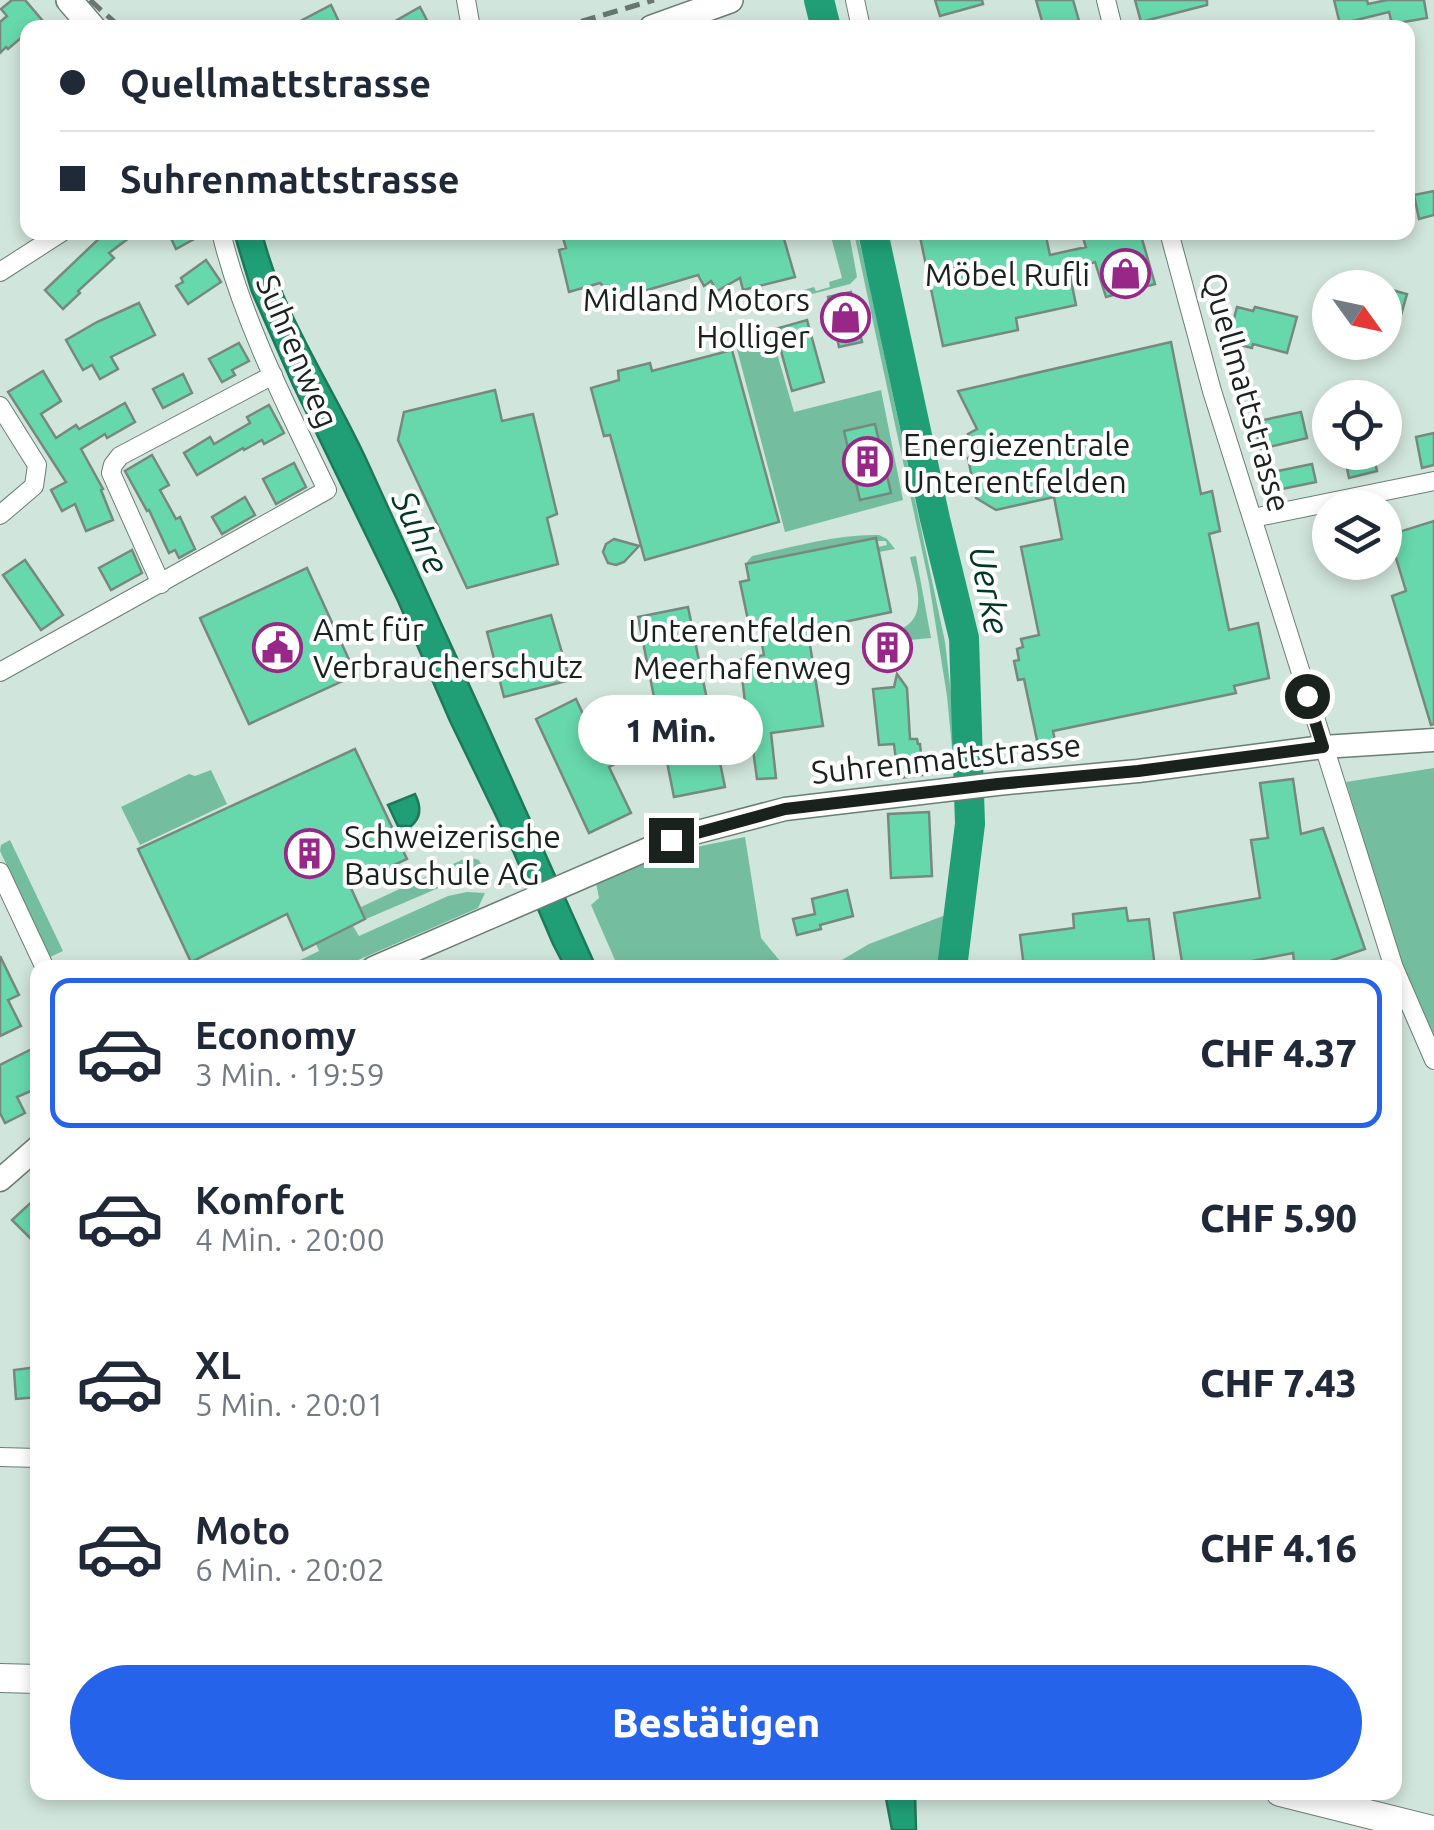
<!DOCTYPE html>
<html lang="de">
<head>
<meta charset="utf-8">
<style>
  body { margin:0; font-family:Ubuntu,sans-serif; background:#f6f6f7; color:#1f2937; height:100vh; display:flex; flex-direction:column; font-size:38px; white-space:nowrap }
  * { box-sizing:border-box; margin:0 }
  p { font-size:32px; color:#747a83 }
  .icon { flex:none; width:55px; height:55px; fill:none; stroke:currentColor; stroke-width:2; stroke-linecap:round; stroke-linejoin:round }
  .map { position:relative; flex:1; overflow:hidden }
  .sheet { position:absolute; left:30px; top:960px; width:1372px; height:840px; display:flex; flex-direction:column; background:#fff; border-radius:20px; box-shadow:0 5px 15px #0003 }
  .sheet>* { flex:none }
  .guide { position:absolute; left:20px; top:20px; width:1395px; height:220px; border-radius:20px; box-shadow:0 5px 15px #0003; display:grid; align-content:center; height:220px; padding:0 40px; background:#fff }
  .needle { width:65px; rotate:123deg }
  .buttons { position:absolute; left:1312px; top:270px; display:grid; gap:20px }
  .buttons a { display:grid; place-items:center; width:90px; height:90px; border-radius:50%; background:#fff; box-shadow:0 5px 15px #0003; font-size:50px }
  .end { position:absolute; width:45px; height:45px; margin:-22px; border:12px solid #1a221e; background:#fff; box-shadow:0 0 0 5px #fff }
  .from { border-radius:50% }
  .bubble { position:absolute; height:70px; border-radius:35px; background:#fff; box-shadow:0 5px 15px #0003; font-size:32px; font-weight:800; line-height:70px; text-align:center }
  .guide b { display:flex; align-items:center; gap:35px; height:95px; font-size:38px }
  .guide b+b { border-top:2px solid #e0e1e3 }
  .guide i { width:25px; height:25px; background:#1f2937 }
  ul { padding:18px 0 0; list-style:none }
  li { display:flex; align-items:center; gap:30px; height:150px; margin:0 20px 15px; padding:0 20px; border:5px solid transparent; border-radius:20px }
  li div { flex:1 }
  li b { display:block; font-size:38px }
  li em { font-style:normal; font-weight:800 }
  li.current { border-color:#2563eb }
  li>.icon { width:90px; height:90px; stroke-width:1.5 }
  .primary-button { display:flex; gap:20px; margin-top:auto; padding:20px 40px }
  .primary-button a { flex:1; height:115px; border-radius:60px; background:#2563eb; color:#fff; font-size:40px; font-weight:800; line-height:115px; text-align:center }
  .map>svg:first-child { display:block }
  .green { fill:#74be9f }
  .water { fill:#209e75; stroke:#1e795b; stroke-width:2.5 }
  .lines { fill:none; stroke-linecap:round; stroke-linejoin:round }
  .river { stroke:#209e75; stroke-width:30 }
  .building { fill:#67d8ac; stroke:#768980; stroke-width:2.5 }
  .minor-casing { stroke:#6b7e75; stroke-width:20 }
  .tertiary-casing { stroke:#6b7e75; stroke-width:25 }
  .secondary-casing { stroke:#6b7e75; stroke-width:28 }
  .primary-casing { stroke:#6b7e75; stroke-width:30 }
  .minor { stroke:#fff; stroke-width:18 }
  .tertiary { stroke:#fff; stroke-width:22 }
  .secondary { stroke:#fff; stroke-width:25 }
  .primary { stroke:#fff; stroke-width:28 }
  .rail { stroke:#68766f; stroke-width:5; stroke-dasharray:15 8; stroke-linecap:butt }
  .route { stroke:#1a221e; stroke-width:12 }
  .labels { text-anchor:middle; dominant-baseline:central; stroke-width:8; stroke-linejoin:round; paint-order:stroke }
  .poi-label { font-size:32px; fill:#1a221e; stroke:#fff; text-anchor:end }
  .street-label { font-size:32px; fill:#1a221e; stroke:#fff }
  .water-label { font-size:35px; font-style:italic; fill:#013625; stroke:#fff }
</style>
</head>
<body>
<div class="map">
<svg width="1434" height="1830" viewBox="0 0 1434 1830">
  <rect width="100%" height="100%" fill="#d0e5db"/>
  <g class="green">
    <path d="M830 233H849L857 277 850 284 801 297 800 291 814 287 816 291 830 287 829 282 842 278Z"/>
    <path d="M854 233H857L868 277 945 642 958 753 952 748 947 696 929 583Z"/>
    <path d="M770 329 794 412 881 390 903 500 785 532 734 338Z"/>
    <path d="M879 535 887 539 895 549 879 552 878 547 887 545 886 541H877L876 538 747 564V562L752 556C793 547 836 534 879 535Z"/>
    <path d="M916 556 931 638 867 644 866 637C876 635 888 633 898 630 931 619 915 581 910 557Z"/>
    <path d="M1434 768V1043L1404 972 1346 782Z"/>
    <path d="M211 770 227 804 140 845 121 807 189 774 195 776Z"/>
    <path d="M745 837 761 938 785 967H618L591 905 599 898 596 883 667 853Z"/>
    <path d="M10 840 63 951 50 957 0 851 1 845Z"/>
    <path d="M468 857 479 860 483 869 366 919 361 907Z"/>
    <path d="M467 892 485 893 478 908 342 967H294L292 964 319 951 316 944 353 926 359 936 448 896Z"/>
    <path d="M951 913 942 967H830L869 944Z"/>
  </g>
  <g class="water">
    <path d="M234 233H262C282 314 332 385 367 461 444 629 521 798 596 967H565L553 944 514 853 450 721 398 601 293 385 252 292Z"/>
    <path d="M415 794C421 806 422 817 411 826H398L388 805Z"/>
    <path d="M885 1793H915L916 1830H892Z"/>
  </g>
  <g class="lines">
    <g class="river">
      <path d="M819 0 826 28"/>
      <path d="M873 232 935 519 964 638 970 824 952 968"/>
    </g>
  </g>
  <g class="building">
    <path d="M12 0H25L42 20 33 28H28V32L8 49 6 47 0 53V22L7 16 1 9Z"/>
    <path d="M935 0H982L983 4 940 16Z"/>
    <path d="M1036 0H1073L1081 28H1044Z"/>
    <path d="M1135 0H1207V5L1141 22Z"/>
    <path d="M1334 0H1367L1368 4 1387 0H1424L1427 18 1392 24 1389 12 1340 24Z"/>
    <path d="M331 5 342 28H287Z"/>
    <path d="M420 7 431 28H383Z"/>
    <path d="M1434 191V215L1419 219 1414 195Z"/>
    <path d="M106 232H137L109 253 114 258 78 291 80 293 63 309 45 290Z"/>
    <path d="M168 232H207L176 249Z"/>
    <path d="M561 232H782L795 277 743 290 740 278 717 291 711 281 704 286 698 275 617 299 600 283 569 292 559 250 566 248Z"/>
    <path d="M919 232H1045L1050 255 1086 247 1081 232H1140L1155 284 1106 297 1095 262 1069 270 1076 305 1016 318 1018 330 943 346Z"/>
    <path d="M206 260 221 282 188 304 176 286 183 282 181 278Z"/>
    <path d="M1385 288 1407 294 1397 329 1385 326Z"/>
    <path d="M851 292 862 342 839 347 828 297Z"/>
    <path d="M139 303 155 335 111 357 118 369 100 379 92 365 83 370 66 340 97 322Z"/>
    <path d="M1237 307 1253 311 1255 307 1297 317 1287 353 1253 344 1252 348 1228 342Z"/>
    <path d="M807 320 824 382 792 391 775 329Z"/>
    <path d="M1171 342 1201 494 1212 491 1220 531 1209 534 1229 630 1258 623 1269 678 1234 686 1236 693 1053 731 1055 741 1038 745 1024 679 1018 680 1014 661 1019 660 1017 649 1023 647 1021 639 1039 635 1021 547 1062 539 1054 497 996 510 976 498 968 458 978 453 968 434 977 429 958 391Z"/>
    <path d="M239 343 249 361 232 370 235 375 222 382 209 359Z"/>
    <path d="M732 350 779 522 645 560 610 435 604 436 591 388 619 380 618 371 650 363 652 371Z"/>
    <path d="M43 371 61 401 41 414 56 438 76 425 79 429 125 403 135 422 107 438 105 434 81 449 103 489 101 490 113 520 86 531 75 504 62 511 51 490 66 482 8 392Z"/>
    <path d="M183 374 192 393 163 408 153 389Z"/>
    <path d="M495 390 502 421 533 414 557 514 547 518 558 564 467 588 398 440 404 412Z"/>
    <path d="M269 405 284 433 264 444 262 440 244 450 243 448 197 475 184 453 210 437 214 444 250 423 247 417Z"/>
    <path d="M1301 412 1307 438 1260 449 1254 422Z"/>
    <path d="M875 424 891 493 860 500 844 431Z"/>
    <path d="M1434 433V465L1422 468 1416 437Z"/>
    <path d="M1373 453 1377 471 1349 478 1345 459Z"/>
    <path d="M152 455 169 485 160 490 176 519 180 517 195 549 179 558 175 550 169 553 149 510 147 511 125 471Z"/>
    <path d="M294 463 306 487 276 504 263 479Z"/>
    <path d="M1312 464 1316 482 1277 490 1273 472Z"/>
    <path d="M245 497 255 515 222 534 212 517Z"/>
    <path d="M1434 521V724L1431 725 1392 596 1406 591 1389 535Z"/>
    <path d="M876 538 891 612 835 624 837 633 809 639 823 726 771 733 776 778 757 779 751 735 749 736 740 660 764 655 758 623 749 625 740 582 749 580 746 564Z"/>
    <path d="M614 539 639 546 624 562 616 565 608 563 603 552 606 544Z"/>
    <path d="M132 550 142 573 111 590 99 568Z"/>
    <path d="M25 560 63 615 41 630 3 575Z"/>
    <path d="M307 568 356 675 249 724 200 618Z"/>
    <path d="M688 607 725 787 674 797 638 617Z"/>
    <path d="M551 615 570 680 504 697 487 632Z"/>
    <path d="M897 674 907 688 910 739H917L918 744H920L923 775 898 778 894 744 879 745 873 689 894 687Z"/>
    <path d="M576 699 597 744 608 739 619 762 609 767 631 813 589 833 536 719Z"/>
    <path d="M355 749 407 859 350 886 365 919 303 950 287 914 191 962 138 849Z"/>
    <path d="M1293 779 1301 834 1323 828 1365 949 1310 968H1295L1293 953 1252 961 1253 968H1183L1174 913 1260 898 1251 840 1268 838 1260 783Z"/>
    <path d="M929 812 932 876 891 878 888 814Z"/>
    <path d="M847 890 853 916 820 925 821 929 797 935 793 919 815 914 812 899Z"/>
    <path d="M1126 908 1128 921 1149 919 1155 968H1024L1020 935 1074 928 1073 914Z"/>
    <path d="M0 956 19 995 8 1000 21 1026 0 1036Z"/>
    <path d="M38 1046V1088L17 1097 25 1113 5 1123 0 1113V1065Z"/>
    <path d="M38 1196V1246L12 1220Z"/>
    <path d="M38 1367V1397L16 1399 14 1370Z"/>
  </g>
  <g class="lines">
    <defs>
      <g id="minor">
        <path d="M466 0 471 28"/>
        <path d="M855 0 861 28"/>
        <path d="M1106 0 1113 28"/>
        <path d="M1169 232 1212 391 1394 968"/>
        <path d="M0 272 62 232"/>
        <path d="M0 406 37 465 34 486 0 515"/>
        <path d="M1253 518 1434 481"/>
        <path d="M161 584 111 473 113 465 120 456 273 375"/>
        <path d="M0 672 327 490C288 409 242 320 221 232"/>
        <path d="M0 872 45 968"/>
        <path d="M1395 970 1434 1060"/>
        <path d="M0 1457 38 1458"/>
      </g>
      <g id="tertiary">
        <path d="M373 968 671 839 785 809 997 784 1138 771 1323 747 1434 740"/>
        <path d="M0 1180 38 1147"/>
      </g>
      <g id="secondary">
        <path d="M69 0 93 28"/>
        <path d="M652 28 730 0"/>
      </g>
      <g id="primary">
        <path d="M0 1678 38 1679"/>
        <path d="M1280 1792 1432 1830"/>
      </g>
    </defs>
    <use href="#minor" class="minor-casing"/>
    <use href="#tertiary" class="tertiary-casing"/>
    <use href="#secondary" class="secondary-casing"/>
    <use href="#primary" class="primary-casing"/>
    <use href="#minor" class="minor"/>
    <use href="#tertiary" class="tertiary"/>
    <use href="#secondary" class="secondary"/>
    <use href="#primary" class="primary"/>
    <g class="rail">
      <path d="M90 0 121 28"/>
      <path d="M559 28 654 0"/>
    </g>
  </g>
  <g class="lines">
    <path class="route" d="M671 840 785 809 998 784 1138 771 1323 747 1307 696"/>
  </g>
  <defs>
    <symbol id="shop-ring" viewBox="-11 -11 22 22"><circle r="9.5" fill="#fff" stroke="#982887" stroke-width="1.5"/><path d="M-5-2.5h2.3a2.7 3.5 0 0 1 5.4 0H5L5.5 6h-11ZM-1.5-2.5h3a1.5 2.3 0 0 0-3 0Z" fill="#982887"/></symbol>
    <symbol id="building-ring" viewBox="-11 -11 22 22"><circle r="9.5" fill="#fff" stroke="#982887" stroke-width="1.5"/><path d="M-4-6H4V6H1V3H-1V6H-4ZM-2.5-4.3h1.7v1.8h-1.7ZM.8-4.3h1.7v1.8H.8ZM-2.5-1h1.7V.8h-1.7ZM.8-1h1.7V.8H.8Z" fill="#982887"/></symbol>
    <symbol id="civic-ring" viewBox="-11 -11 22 22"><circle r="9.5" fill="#fff" stroke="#982887" stroke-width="1.5"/><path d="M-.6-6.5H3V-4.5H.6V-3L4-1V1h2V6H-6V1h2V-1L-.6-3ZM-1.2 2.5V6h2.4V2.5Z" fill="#982887"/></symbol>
  </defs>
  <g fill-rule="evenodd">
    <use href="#shop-ring" x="1098" y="246" width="55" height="55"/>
    <use href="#shop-ring" x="818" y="290" width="55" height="55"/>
    <use href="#building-ring" x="840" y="434" width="55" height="55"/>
    <use href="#civic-ring" x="250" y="620" width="55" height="55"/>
    <use href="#building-ring" x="860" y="620" width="55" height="55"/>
    <use href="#building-ring" x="282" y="826" width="55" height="55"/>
  </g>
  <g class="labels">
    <g class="poi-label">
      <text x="1090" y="274">Möbel Rufli</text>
      <text x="810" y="299">Midland Motors<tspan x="810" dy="37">Holliger</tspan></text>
      <text x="903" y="444" text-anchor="start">Energiezentrale<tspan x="903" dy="37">Unterentfelden</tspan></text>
      <text x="313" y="629" text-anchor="start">Amt für<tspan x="313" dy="37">Verbraucherschutz</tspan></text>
      <text x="852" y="630">Unterentfelden<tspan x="852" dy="37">Meerhafenweg</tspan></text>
      <text x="344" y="836" text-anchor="start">Schweizerische<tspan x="344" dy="37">Bauschule AG</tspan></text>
    </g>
    <g class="street-label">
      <text transform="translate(298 351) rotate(67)">Suhrenweg</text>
      <text transform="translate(1247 392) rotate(74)">Quellmattstrasse</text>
      <text transform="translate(946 758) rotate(-6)">Suhrenmattstrasse</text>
    </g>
    <g class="water-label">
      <text transform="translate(421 532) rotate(65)">Suhre</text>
      <text transform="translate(990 590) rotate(79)">Uerke</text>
    </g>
  </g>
</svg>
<div class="buttons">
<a><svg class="needle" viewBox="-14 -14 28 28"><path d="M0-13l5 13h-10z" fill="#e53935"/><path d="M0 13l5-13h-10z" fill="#747a83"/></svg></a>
<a><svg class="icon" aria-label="locate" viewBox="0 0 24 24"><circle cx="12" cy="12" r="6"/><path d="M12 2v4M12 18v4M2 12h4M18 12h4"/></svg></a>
<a><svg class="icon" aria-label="layers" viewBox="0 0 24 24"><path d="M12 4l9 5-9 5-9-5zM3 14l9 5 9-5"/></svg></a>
</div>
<i class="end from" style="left:1307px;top:696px"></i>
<i class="end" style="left:671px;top:840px"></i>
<div class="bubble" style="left:578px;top:695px;width:185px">1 Min.</div>
<div class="guide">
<b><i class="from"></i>Quellmattstrasse</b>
<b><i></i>Suhrenmattstrasse</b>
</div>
<section class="sheet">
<ul>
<li class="current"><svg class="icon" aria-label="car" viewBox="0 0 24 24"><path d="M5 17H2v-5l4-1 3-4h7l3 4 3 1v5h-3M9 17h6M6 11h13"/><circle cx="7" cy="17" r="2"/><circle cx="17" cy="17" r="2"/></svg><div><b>Economy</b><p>3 Min. · 19:59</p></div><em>CHF 4.37</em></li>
<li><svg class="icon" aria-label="car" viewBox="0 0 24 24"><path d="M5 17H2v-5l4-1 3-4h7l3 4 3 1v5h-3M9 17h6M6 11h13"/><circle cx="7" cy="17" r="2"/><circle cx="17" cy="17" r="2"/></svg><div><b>Komfort</b><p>4 Min. · 20:00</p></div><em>CHF 5.90</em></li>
<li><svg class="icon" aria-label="car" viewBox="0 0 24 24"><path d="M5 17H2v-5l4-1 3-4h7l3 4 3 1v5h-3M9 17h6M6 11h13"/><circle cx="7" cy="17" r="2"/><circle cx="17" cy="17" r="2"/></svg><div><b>XL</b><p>5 Min. · 20:01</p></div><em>CHF 7.43</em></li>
<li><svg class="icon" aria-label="car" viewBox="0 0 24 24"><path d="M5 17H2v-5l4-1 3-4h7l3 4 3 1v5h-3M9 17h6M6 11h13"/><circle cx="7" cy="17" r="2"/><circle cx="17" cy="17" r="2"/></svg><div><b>Moto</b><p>6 Min. · 20:02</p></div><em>CHF 4.16</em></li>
</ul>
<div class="primary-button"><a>Bestätigen</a></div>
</section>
</div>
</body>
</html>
